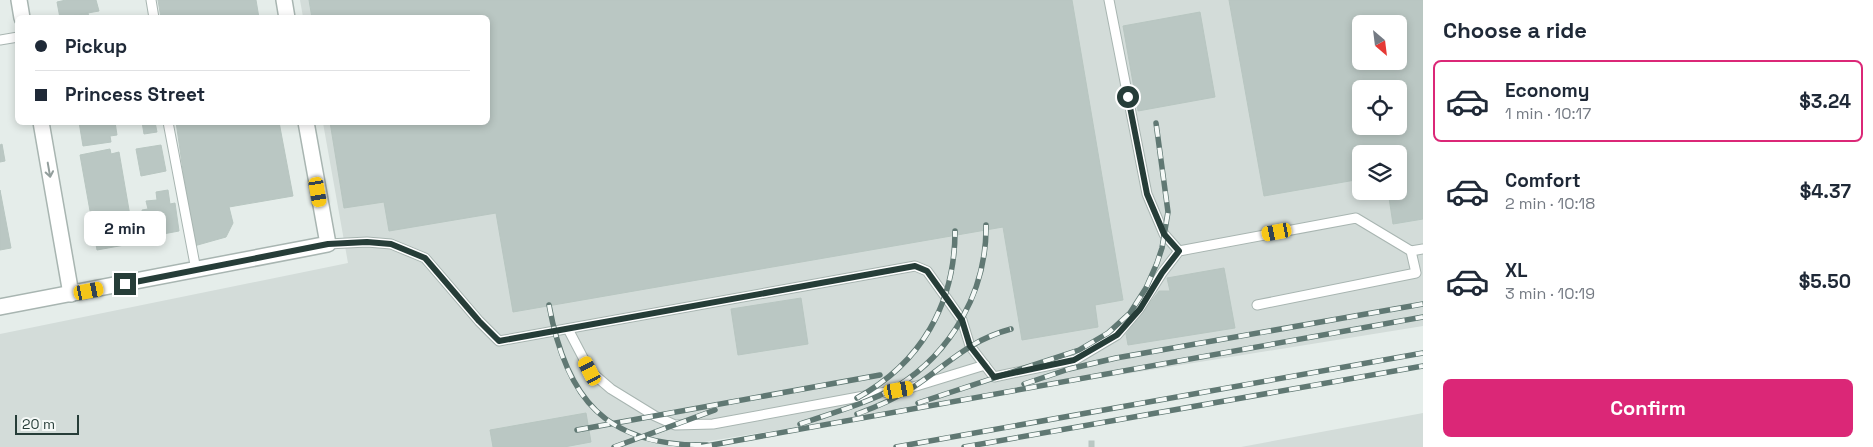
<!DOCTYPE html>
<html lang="en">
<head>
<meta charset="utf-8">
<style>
  body { margin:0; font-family:"Space Grotesk",sans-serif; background:#f6f6f7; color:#1f2937; height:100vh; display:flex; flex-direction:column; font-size:19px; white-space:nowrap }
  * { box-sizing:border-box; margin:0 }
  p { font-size:16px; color:#747a83 }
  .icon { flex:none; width:28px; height:28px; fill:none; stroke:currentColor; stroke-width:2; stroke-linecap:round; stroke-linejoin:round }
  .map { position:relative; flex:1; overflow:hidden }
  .drawer { display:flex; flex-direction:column; background:#fff; width:450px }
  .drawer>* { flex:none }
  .hud { position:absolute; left:15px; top:15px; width:475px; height:110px; border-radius:8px; box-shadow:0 2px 8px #0003; display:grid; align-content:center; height:110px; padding:0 20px; background:#fff }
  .needle { width:32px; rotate:152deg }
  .controls { position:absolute; left:1352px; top:15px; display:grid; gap:10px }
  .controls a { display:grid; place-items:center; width:55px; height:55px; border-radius:8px; background:#fff; box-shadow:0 2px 8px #0003; font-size:25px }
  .scale { position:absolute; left:15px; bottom:12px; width:64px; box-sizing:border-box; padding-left:5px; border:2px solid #263d38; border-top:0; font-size:14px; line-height:18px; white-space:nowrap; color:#263d38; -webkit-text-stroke:4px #f5f9f7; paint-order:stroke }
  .end { position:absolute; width:22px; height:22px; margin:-11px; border:6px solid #263d38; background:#fff; box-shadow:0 0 0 2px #fff }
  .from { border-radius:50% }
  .bubble { position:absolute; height:35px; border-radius:8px; background:#fff; box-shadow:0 2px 8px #0003; font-size:16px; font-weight:800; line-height:35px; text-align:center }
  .car { position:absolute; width:15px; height:30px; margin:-15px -8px; border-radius:6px; box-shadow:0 0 4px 1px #0007; background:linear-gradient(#f5c518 24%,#345 0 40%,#f5c518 0 76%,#345 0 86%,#f5c518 0) }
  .hud b { display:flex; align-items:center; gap:18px; height:48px; font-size:19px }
  .hud b+b { border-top:1px solid #e0e1e3 }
  .hud i { width:12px; height:12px; background:#1f2937 }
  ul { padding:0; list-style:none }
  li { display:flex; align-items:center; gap:15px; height:82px; margin:0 10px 8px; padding:0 10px; border:2px solid transparent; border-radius:8px }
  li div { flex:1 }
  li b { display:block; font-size:19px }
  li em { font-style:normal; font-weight:800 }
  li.current { border-color:#db2777 }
  li>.icon { width:45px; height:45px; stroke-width:1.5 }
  h2 { padding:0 20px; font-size:22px; line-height:60px }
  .cta { display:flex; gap:10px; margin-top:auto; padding:10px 20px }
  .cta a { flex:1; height:58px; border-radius:8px; background:#db2777; color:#fff; font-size:20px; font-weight:800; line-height:58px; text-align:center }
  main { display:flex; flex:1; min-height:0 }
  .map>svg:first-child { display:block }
  .built { fill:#d3dcd9; fill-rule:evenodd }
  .building { fill:#bac7c3; stroke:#b8c6c1; fill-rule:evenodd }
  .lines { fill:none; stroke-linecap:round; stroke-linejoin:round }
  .lane-casing { stroke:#a8b5b1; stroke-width:11 }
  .street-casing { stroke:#a8b5b1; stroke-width:18 }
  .lane { stroke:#fff; stroke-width:9 }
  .street { stroke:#fff; stroke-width:15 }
  .rail-casing { stroke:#607873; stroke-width:5.5 }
  .rail { stroke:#f5f9f7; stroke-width:4; stroke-dasharray:11; stroke-linecap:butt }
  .oneway { stroke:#929e9c }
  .route { stroke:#263d38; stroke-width:6 }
</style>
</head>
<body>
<main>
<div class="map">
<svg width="1423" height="447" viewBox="0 0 1423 447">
  <rect width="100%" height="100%" fill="#e5edea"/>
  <g class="built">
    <path d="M300 0H1423V326L673 447H0V334L348 263 323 123 488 122V18L303 17ZM1361 24H1399V61H1361ZM1361 89H1399V126H1361ZM1361 154H1399V191H1361Z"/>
    <path d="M1423 413V447H1241Z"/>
  </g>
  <g class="building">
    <path d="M66 0H96L99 11 60 18 57 2Z"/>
    <path d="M158 0H256L259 18H161Z"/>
    <path d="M309 0H1072L1123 300 1095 305 1098 327 1022 340 1003 227 513 312 496 213 389 231 384 202 344 208 330 122H488V18H312Z"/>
    <path d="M1229 0H1423V219L1393 224 1388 191H1399V154H1361V179L1264 196ZM1361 24H1399V61H1361ZM1361 89H1399V126H1361Z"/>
    <path d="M1200 12 1215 97 1138 111 1123 26Z"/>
    <path d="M88 13 89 17 96 16V18H65Z"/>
    <path d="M79 122H115L117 135 110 136 111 142 83 146Z"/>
    <path d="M142 122H155L157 132 144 134Z"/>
    <path d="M176 122H279L293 196 229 207 233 223 226 237 194 246Z"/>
    <path d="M2 144 5 161 0 162V145Z"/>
    <path d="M161 145 166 171 141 176 136 149Z"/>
    <path d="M110 149 111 154 119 152 134 239 129 240 130 244 97 250 80 155Z"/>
    <path d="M0 190 11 248 0 250Z"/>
    <path d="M168 190 170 204 175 203 179 231 147 237 142 210 148 209 146 201 157 200 156 192Z"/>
    <path d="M1224 268 1235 328 1128 345 1126 334 1159 291H1170L1167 278Z"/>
    <path d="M801 298 808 344 738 355 731 309Z"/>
    <path d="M586 413 591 442 564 447H493L490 430Z"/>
    <rect x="1089" y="441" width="5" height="6"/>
  </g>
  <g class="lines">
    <defs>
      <g id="lane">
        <path d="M151 0 154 18"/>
        <path d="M1109 0 1147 194 1164 234 1179 251"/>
        <path d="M0 40 18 37"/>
        <path d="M168 122 196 270"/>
        <path d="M328 244 367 242 391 244 425 258 479 321 499 341 915 266 927 271 945 296 962 320 970 346 994 377 1075 360 1117 335 1139 309 1162 273 1179 251 1356 218 1411 251 1423 249"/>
        <path d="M1257 305 1416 273 1411 251"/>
        <path d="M568 329 590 371 611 389 655 416 675 425 713 424 913 387 985 365"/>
      </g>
      <g id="street">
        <path d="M19 0 22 18"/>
        <path d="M284 0 287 18"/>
        <path d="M41 122 71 294"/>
        <path d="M0 307 328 244 306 122"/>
      </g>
    </defs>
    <use href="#lane" class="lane-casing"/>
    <use href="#street" class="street-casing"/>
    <use href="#lane" class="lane"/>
    <use href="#street" class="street"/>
    <defs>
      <g id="rail">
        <path d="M549 305C566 398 605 447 707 445"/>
        <path d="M1024 384 1069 369 1116 358 1423 304"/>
        <path d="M857 398C921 363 955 304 955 231"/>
        <path d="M918 403 1079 350 1108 333 1130 313 1146 288 1157 263 1162 248 1168 212 1156 123"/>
        <path d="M857 414C876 407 895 399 912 388 947 365 969 340 1011 329"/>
        <path d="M800 424C832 413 866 404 896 387 952 353 987 290 986 225"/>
        <path d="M577 430 880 375"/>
        <path d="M614 447 715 410"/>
        <path d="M701 447 1423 317"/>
        <path d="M896 447 1423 353"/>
        <path d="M964 447 1423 366"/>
      </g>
    </defs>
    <use href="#rail" class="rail-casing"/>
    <use href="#rail" class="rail"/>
  </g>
  <defs><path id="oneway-shaft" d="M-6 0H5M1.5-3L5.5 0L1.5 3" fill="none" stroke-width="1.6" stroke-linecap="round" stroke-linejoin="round" transform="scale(1.25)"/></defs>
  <use class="oneway" href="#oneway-shaft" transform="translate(49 170) rotate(80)"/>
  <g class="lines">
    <path class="route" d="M125 284 328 244 367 242 391 244 425 258 479 321 499 341 915 266 927 271 945 296 962 320 970 346 994 377 1074 360 1117 335 1140 309 1162 273 1179 251 1164 234 1147 194 1128 97"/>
  </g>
</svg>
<div class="controls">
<a><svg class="needle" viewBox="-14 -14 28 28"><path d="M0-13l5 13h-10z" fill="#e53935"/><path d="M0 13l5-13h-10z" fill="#747a83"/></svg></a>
<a><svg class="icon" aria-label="locate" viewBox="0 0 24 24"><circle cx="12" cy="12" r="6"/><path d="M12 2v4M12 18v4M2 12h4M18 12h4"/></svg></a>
<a><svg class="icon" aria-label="layers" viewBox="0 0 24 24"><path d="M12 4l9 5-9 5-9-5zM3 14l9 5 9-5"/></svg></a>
</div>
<div class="scale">20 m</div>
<i class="end from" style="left:1128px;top:97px"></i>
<i class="end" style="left:125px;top:284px"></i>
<div class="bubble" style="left:84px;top:211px;width:82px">2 min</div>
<i class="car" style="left:318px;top:192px;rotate:170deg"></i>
<i class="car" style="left:1277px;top:232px;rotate:259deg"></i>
<i class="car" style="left:89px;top:291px;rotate:79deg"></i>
<i class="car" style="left:590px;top:371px;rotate:332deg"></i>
<i class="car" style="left:899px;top:390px;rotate:80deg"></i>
<div class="hud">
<b><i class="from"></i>Pickup</b>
<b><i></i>Princess Street</b>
</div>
</div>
<section class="drawer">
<h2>Choose a ride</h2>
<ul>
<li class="current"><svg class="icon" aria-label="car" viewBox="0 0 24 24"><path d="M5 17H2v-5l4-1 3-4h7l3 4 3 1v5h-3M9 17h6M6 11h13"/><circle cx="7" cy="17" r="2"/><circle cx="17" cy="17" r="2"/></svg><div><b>Economy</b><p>1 min · 10:17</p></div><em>$3.24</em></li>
<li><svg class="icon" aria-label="car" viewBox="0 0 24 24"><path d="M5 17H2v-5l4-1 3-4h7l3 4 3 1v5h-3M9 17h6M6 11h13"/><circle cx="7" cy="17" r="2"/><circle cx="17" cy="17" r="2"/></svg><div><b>Comfort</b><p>2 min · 10:18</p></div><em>$4.37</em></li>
<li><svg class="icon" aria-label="car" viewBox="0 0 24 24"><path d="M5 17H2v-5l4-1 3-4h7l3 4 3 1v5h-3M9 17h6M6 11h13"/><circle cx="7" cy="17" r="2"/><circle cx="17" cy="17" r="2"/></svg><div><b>XL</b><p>3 min · 10:19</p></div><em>$5.50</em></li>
</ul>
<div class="cta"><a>Confirm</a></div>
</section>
</main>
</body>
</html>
